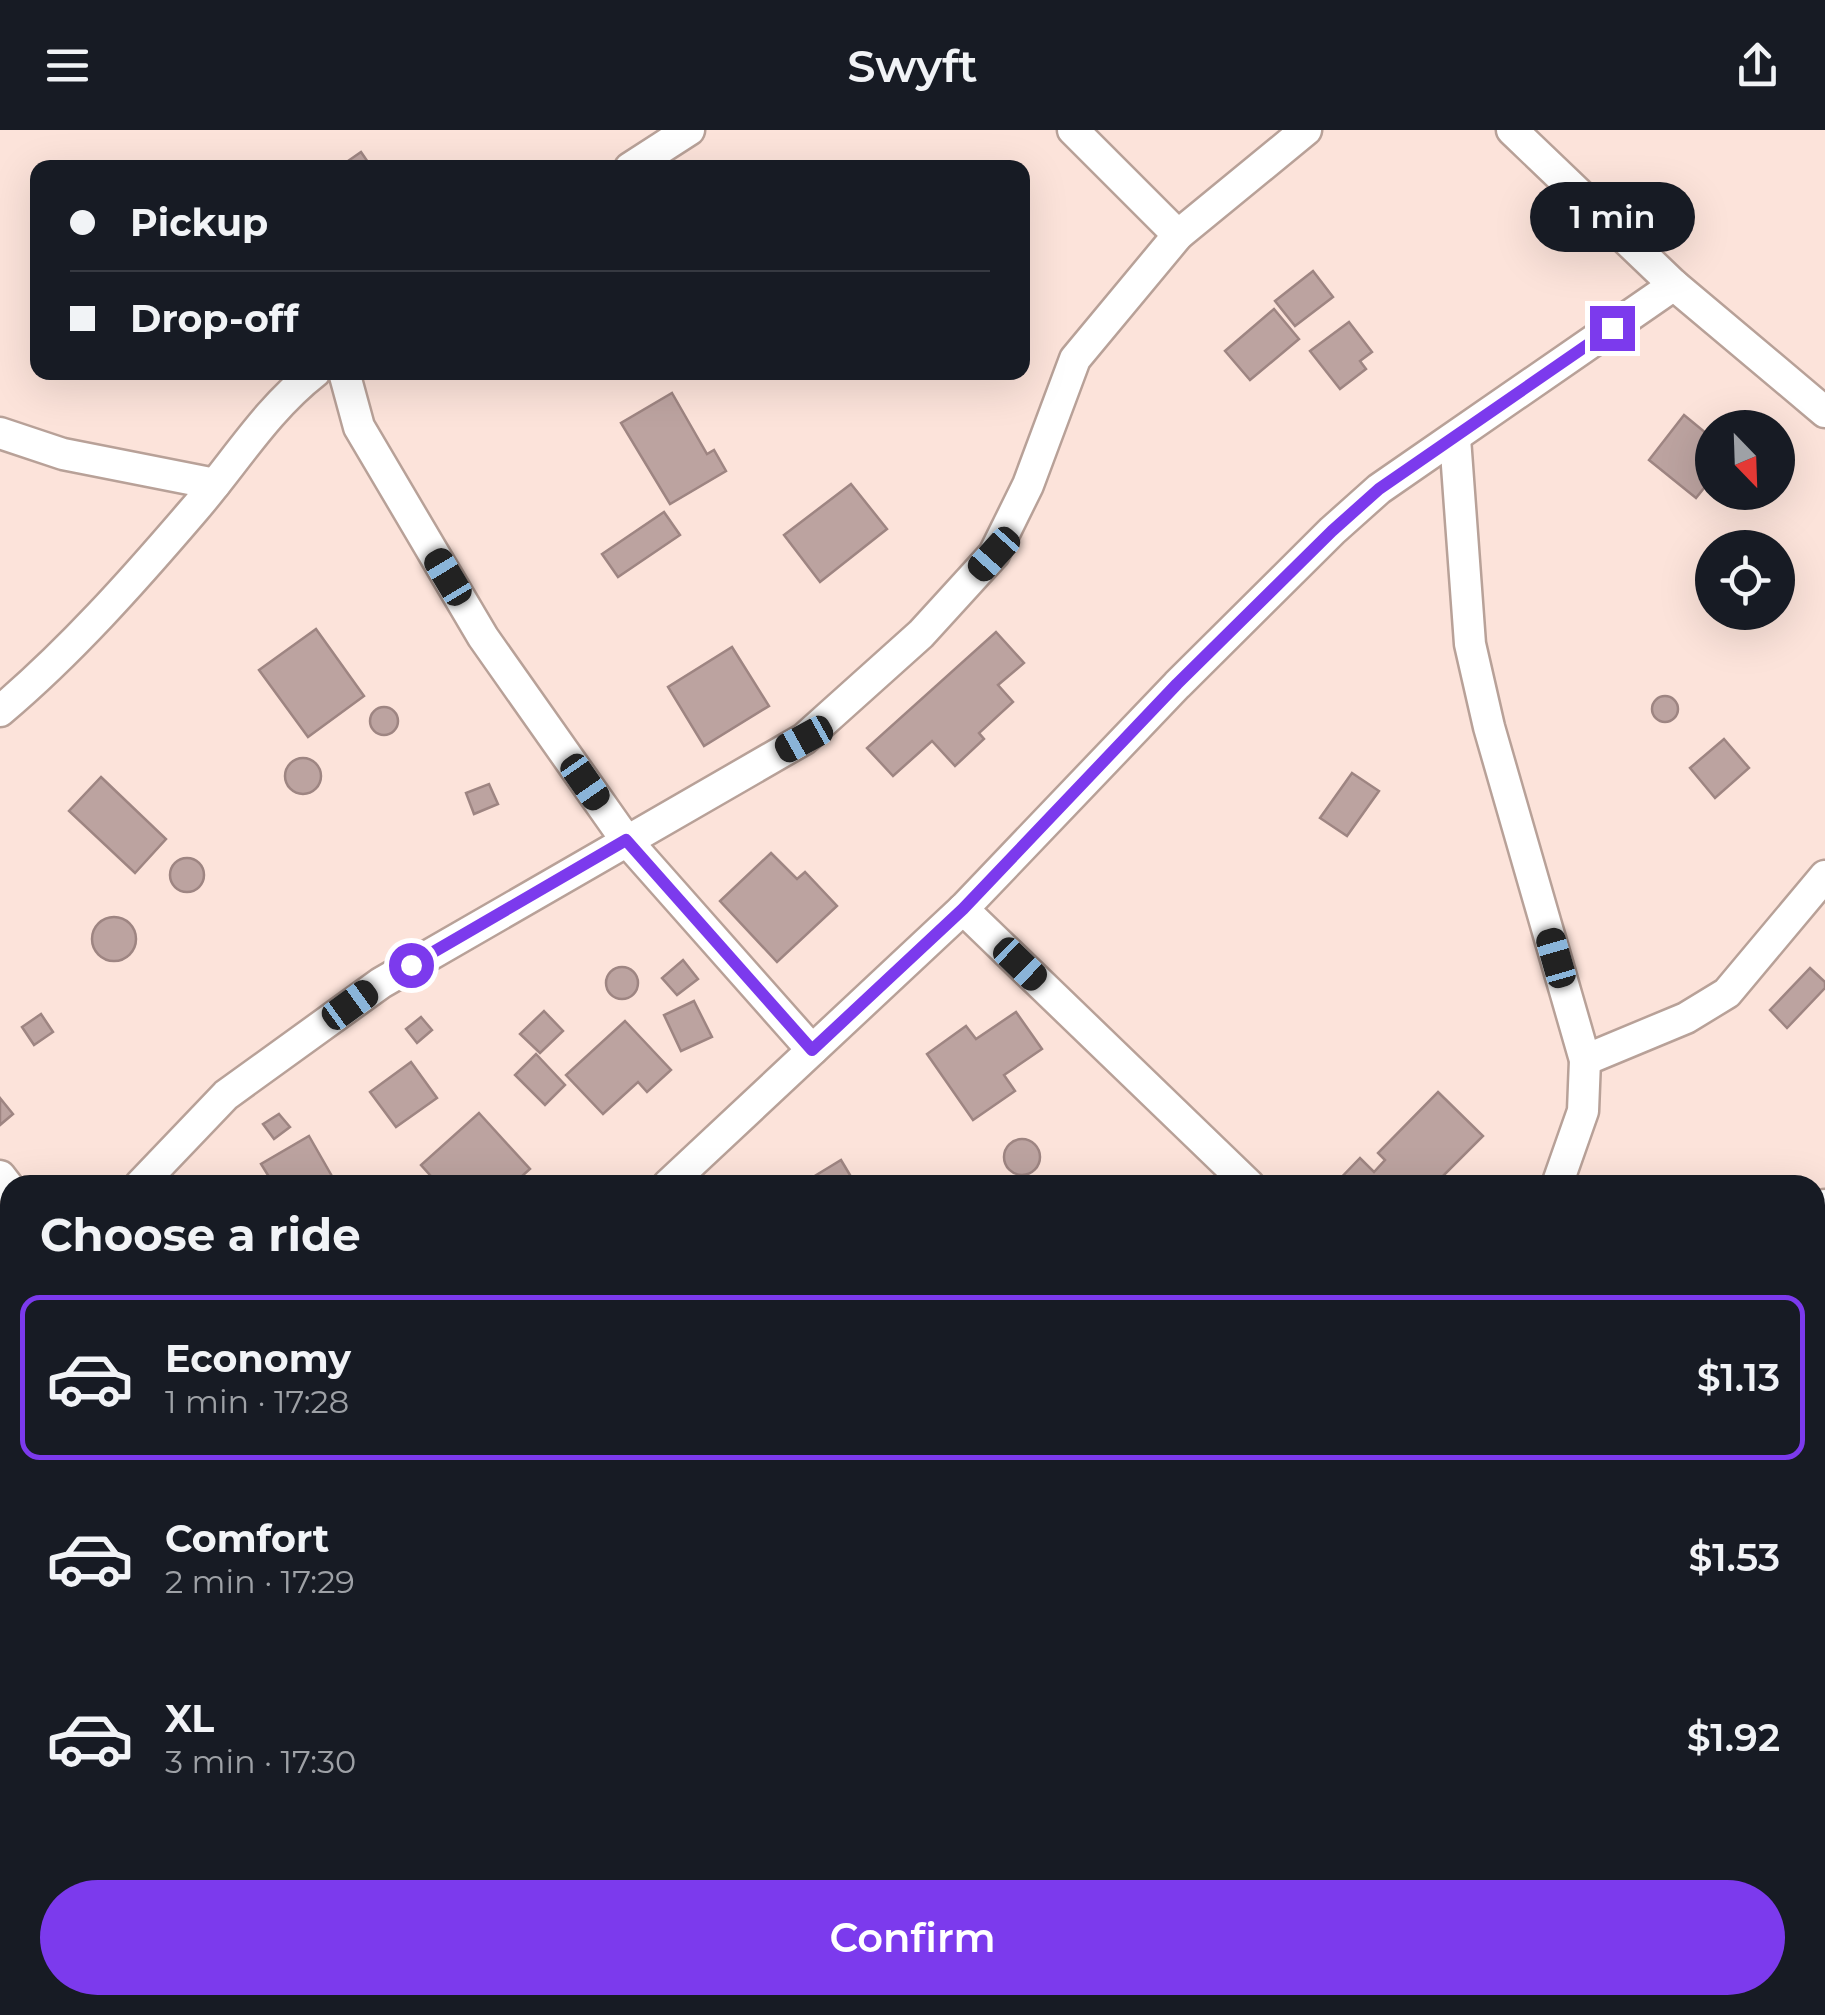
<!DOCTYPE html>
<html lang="en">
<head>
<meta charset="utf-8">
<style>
  body { margin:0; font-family:Montserrat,sans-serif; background:#20242c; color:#f1f3f6; height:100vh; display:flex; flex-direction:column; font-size:38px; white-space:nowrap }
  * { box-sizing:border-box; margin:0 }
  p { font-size:32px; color:#9ea1a6 }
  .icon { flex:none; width:55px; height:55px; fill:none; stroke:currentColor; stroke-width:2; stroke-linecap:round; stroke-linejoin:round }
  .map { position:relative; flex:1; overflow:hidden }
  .panel { position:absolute; left:0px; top:1045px; width:1825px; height:840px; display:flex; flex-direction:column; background:#171b24; border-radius:30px 30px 0 0; box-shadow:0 10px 40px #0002 }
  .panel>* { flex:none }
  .top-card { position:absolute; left:30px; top:30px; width:1000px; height:220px; border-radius:20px; box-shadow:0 10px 40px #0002; display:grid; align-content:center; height:220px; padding:0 40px; background:#171b24 }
  .needle { width:65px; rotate:157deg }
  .tools { position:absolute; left:1695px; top:280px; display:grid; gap:20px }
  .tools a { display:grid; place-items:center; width:100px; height:100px; border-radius:50%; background:#171b24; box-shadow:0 10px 40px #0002; font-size:50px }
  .end { position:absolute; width:45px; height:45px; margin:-22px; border:12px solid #7c3aed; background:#fff; box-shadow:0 0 0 5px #fff }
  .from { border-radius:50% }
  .bubble { position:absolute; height:70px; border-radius:35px; background:#171b24; box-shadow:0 10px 40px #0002; font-size:32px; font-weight:600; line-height:70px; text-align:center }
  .car { position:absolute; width:30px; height:60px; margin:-30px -15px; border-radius:12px; box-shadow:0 0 8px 2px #0007; background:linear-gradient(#222 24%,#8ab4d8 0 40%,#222 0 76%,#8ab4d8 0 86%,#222 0) }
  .top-card b { display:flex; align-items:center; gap:35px; height:95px; font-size:38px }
  .top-card b+b { border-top:2px solid #363941 }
  .top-card i { width:25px; height:25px; background:#f1f3f6 }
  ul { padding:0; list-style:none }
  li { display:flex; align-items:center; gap:30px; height:165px; margin:0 20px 15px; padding:0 20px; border:5px solid transparent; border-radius:20px }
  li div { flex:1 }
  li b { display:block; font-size:38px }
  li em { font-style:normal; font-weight:600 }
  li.on { border-color:#7c3aed }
  li>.icon { width:90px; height:90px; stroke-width:1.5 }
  h2 { padding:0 40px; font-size:45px; line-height:120px }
  .cta { display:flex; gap:20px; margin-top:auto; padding:20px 40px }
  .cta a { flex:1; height:115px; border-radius:60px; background:#7c3aed; color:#fff; font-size:40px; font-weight:600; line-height:115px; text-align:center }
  header { display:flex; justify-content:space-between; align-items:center; height:130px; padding:0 40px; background:#171b24; font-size:45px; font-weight:600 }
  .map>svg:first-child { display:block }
  .building { fill:#bca3a0; stroke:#9e8582; stroke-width:2.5 }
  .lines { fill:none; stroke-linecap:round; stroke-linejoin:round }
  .street-casing { stroke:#b8a198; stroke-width:35 }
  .street { stroke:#fff; stroke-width:30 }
  .route { stroke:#7c3aed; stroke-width:12 }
</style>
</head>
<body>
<header><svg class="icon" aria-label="menu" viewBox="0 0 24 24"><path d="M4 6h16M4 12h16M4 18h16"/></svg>Swyft<svg class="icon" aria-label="share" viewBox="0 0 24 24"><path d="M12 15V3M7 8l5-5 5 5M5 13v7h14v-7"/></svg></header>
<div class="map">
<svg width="1825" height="1885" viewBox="0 0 1825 1885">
  <rect width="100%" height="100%" fill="#fce3da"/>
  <g class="building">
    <path d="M361 22 372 38H338Z"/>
    <path d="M1313 141 1333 167 1295 196 1275 171Z"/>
    <path d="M1274 179 1299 209 1250 250 1225 221Z"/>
    <path d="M1349 192 1372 222 1360 231 1366 239 1340 259 1310 221Z"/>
    <path d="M672 263 707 324 714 320 726 341 670 374 621 293Z"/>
    <path d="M1684 285 1712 308V348L1696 368 1649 330Z"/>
    <path d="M851 354 887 399 820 452 784 405Z"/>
    <path d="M664 382 680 405 618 447 602 424Z"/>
    <path d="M316 499 364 566 308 607 259 540Z"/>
    <path d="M996 502 1024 533 998 555 1013 572 979 603 984 609 955 636 932 611 893 646 867 618Z"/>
    <path d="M732 517 769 576 704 616 668 557Z"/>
    <circle cx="1665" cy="579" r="13"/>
    <circle cx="384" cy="591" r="14"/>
    <path d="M1724 609 1749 638 1715 668 1690 638Z"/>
    <circle cx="303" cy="646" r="18"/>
    <path d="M1352 643 1379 661 1347 706 1320 688Z"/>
    <path d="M101 647 166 709 135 743 69 681Z"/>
    <path d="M489 654 498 674 474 684 466 663Z"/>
    <path d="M771 723 797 749 805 742 837 776 777 832 720 771Z"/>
    <circle cx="187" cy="745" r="17"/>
    <circle cx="114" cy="809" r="22"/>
    <path d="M683 830 698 849 677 865 662 848Z"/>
    <circle cx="622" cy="853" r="16"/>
    <path d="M1810 838 1825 852V858L1787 898 1770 880Z"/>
    <path d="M694 871 712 907 681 921 664 885Z"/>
    <path d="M544 881 563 901 540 923 520 904Z"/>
    <path d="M1016 882 1042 919 1004 945 1015 961 973 990 927 924 966 896 976 909Z"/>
    <path d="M41 884 53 902 34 915 22 897Z"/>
    <path d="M421 887 432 900 417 913 406 899Z"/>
    <path d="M625 891 671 940 647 962 638 952 603 984 566 945Z"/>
    <path d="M536 924 565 955 545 975 515 945Z"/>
    <path d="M411 932 437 968 396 997 370 962Z"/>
    <path d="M1438 962 1483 1006 1434 1055H1334L1360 1028 1374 1042 1385 1030 1378 1023Z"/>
    <path d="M0 968 13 984 0 995Z"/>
    <path d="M479 983 530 1039 512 1055H499L496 1052 492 1055H439L421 1035Z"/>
    <path d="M279 984 290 997 274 1009 263 994Z"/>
    <path d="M309 1006 337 1055H274L261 1034Z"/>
    <circle cx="1022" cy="1027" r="18"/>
    <path d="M841 1030 856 1055H800Z"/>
    <path d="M1815 1329 1825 1344V1361L1815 1367Z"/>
    <path d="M10 1377V1408L0 1414V1383Z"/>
    <path d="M0 1650 9 1666 0 1671Z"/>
    <path d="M168 1875H189L180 1885Z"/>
    <path d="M315 1875H358L366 1885H323Z"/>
    <path d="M527 1875H532L540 1885H514Z"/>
    <path d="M895 1875H922L929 1885H881Z"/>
    <path d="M1096 1875H1117L1109 1885Z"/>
    <path d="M1416 1875H1477L1489 1885H1407Z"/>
    <path d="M1739 1875H1759L1769 1885H1729Z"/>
  </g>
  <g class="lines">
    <defs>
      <g id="street">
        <path d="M1073 0 1178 105"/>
        <path d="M1512 0 1674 155 1825 282"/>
        <path d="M630 38 689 0"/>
        <path d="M344 242 359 297 483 507 626 710 812 920"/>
        <path d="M0 303 63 324 215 354"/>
        <path d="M1455 308 1470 514 1489 597 1585 930 1583 981 1557 1055"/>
        <path d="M0 581C70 522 133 451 193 381 234 334 265 281 315 242"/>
        <path d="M963 779 1249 1055"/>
        <path d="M1585 930 1686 888 1727 863 1825 746"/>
        <path d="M0 1046 10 1059"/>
        <path d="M140 1055 226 965 381 853 804 609 921 504 994 424 1028 355 1075 229 1178 105 1306 0"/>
        <path d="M668 1055 963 779 1177 555 1332 401 1379 359 1674 155"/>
        <path d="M1815 1079 1825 1075"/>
        <path d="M0 1176 10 1169"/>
        <path d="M0 1546 10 1539"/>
        <path d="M1815 1702 1825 1711"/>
        <path d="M1815 1791 1825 1805"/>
        <path d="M619 1875 628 1885"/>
        <path d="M5 1885 14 1875"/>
        <path d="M438 1885 448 1875"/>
        <path d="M720 1885 729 1875"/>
        <path d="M1596 1885 1605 1875"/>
      </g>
    </defs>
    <use href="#street" class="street-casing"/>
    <use href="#street" class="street"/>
  </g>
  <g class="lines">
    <path class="route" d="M411 835 626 710 812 920 963 779 1177 554 1332 401 1379 359 1612 198"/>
  </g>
</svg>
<div class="tools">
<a><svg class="needle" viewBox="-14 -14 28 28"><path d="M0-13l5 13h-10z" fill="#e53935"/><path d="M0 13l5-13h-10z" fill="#9ea1a6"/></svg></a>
<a><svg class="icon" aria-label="locate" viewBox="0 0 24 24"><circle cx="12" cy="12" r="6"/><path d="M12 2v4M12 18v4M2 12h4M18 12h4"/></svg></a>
</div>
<i class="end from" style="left:411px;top:835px"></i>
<i class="end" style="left:1612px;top:198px"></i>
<div class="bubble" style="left:1530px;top:52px;width:165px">1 min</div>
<i class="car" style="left:994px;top:424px;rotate:222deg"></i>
<i class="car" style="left:448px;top:447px;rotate:329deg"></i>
<i class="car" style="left:804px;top:609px;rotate:241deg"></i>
<i class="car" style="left:585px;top:652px;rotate:145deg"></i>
<i class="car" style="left:1556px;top:828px;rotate:344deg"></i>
<i class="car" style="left:1020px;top:834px;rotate:134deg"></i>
<i class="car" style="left:350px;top:875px;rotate:54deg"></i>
<div class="top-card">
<b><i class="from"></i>Pickup</b>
<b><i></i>Drop-off</b>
</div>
<section class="panel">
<h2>Choose a ride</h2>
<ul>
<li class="on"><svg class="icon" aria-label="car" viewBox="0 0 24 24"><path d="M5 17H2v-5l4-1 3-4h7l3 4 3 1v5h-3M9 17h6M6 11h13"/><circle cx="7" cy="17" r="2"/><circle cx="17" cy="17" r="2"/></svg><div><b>Economy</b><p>1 min · 17:28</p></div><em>$1.13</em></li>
<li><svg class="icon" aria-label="car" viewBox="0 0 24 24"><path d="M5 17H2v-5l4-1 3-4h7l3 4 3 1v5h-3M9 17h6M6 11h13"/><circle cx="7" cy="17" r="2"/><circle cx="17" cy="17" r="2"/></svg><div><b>Comfort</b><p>2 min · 17:29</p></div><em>$1.53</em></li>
<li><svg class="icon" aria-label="car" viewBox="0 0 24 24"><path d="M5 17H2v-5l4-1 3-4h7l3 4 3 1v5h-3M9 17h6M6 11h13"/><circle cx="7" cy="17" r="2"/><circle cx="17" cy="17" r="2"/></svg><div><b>XL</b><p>3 min · 17:30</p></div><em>$1.92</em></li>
</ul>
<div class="cta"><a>Confirm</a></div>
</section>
</div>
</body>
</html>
